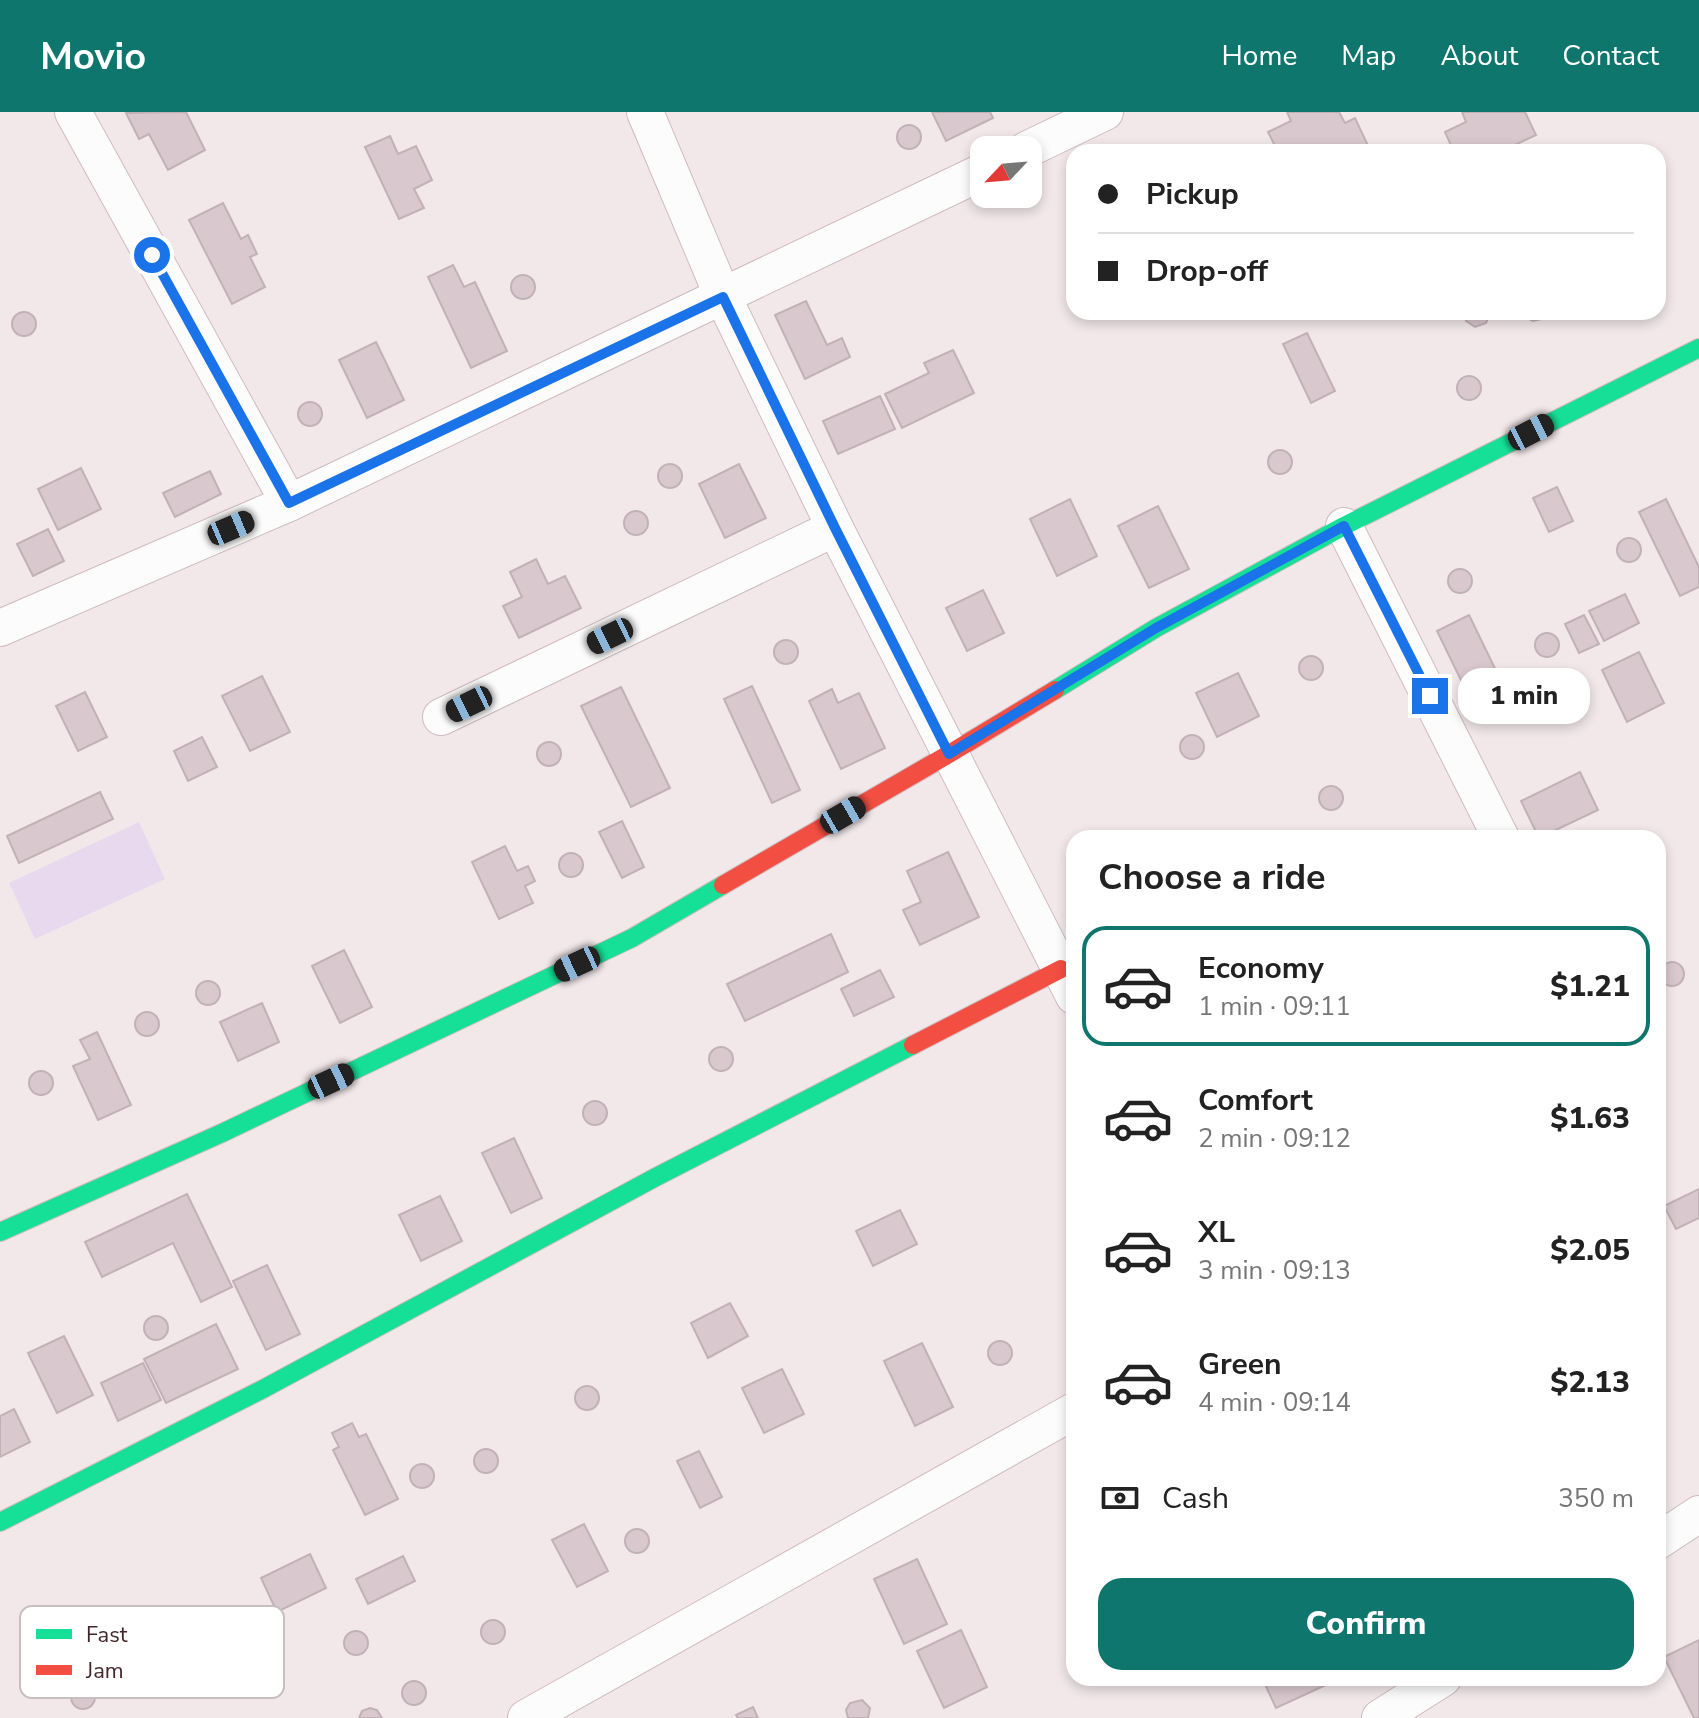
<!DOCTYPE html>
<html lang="en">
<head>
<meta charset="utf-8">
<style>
  body { margin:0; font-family:"Nunito Sans",sans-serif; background:#f6f6f6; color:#222; height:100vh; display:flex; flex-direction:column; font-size:30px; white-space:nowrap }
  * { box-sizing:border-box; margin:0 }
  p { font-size:26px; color:#767676 }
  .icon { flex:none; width:44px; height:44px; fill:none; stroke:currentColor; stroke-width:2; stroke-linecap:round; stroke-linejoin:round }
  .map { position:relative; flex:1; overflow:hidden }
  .panel { position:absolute; left:1066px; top:718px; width:600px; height:856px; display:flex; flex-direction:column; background:#fff; border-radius:24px; box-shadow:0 4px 12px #0003 }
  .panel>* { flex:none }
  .banner { position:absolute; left:1066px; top:32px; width:600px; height:176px; border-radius:24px; box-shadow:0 4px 12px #0003; display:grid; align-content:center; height:176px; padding:0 32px; background:#fff }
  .needle { width:52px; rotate:244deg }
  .controls { position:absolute; left:970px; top:24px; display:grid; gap:16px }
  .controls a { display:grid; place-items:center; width:72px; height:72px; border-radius:16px; background:#fff; box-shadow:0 4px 12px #0003; font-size:40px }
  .end { position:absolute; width:36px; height:36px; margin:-18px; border:10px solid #1a73e8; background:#fff; box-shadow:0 0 0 4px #fff }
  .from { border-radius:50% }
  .bubble { position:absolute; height:56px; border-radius:24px; background:#fff; box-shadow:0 4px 12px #0003; font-size:26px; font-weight:800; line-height:56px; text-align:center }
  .car { position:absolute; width:24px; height:48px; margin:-24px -12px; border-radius:10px; box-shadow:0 0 6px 2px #0007; background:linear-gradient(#222 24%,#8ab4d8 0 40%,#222 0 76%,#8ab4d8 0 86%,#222 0) }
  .banner b { display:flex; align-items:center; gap:28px; height:76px; font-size:30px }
  .banner b+b { border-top:2px solid #e0e0e0 }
  .banner i { width:20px; height:20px; background:#222 }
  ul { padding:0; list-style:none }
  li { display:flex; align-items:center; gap:24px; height:120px; margin:0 16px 12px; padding:0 16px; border:4px solid transparent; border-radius:24px }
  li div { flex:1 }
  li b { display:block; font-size:30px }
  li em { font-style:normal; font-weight:800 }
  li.selected { border-color:#0f766e }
  li>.icon { width:72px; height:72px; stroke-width:1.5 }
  h2 { padding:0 32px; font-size:36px; line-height:96px }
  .pay { display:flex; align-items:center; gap:20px; height:88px; padding:0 32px; font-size:30px }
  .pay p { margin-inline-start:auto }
  .action { display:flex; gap:16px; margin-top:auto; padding:16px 32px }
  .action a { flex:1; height:92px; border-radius:24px; background:#0f766e; color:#fff; font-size:32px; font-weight:800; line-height:92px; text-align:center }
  header { display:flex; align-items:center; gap:48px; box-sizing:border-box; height:112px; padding:0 40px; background:#0f766e; color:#fff }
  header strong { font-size:38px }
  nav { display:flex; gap:44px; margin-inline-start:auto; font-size:28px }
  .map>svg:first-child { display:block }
  .green { fill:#e9d9ef }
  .building { fill:#d9c8ce; stroke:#c2b1b7; stroke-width:2 }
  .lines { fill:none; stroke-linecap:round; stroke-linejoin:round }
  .street-casing { stroke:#cebcbf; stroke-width:38 }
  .fast-casing { stroke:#cebcbf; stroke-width:20 }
  .jam-casing { stroke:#cebcbf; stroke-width:20 }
  .street { stroke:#fdfcfc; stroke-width:36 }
  .fast { stroke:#16e098; stroke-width:18 }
  .jam { stroke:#f24e42; stroke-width:18 }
  .route { stroke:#1a73e8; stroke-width:10 }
  .key { fill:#fff; stroke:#c7bebf; stroke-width:2 }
  .key-label { font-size:22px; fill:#44262a }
</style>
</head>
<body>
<header>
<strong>Movio</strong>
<nav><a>Home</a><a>Map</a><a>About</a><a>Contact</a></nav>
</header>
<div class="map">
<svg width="1699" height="1606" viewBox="0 0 1699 1606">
  <rect width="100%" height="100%" fill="#f2e8ea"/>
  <path class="green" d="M139 710 165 767 35 827 9 771Z"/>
  <g class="building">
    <path d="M186 0 205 38 168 58 149 22 139 27 126 1Z"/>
    <path d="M932 0H990L993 6 946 29Z"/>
    <path d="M1287 0H1339L1345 11 1355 6 1371 40H1278L1268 20 1291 9Z"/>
    <path d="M1462 0H1525L1536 23 1500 40H1454L1445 20 1466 10Z"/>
    <circle cx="909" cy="25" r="12"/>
    <path d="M390 24 398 42 416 34 432 68 414 77 424 96 399 107 365 35Z"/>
    <path d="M223 91 241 127 248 123 257 142 250 145 265 175 232 192 189 108Z"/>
    <path d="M453 153 464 175 475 170 507 239 471 256 428 165Z"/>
    <circle cx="523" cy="175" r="12"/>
    <path d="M806 189 827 233 842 226 850 245 805 267 775 203Z"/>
    <path d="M1465 200H1488L1489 204 1486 211 1475 215 1466 209Z"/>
    <path d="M1523 200H1546L1541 207 1533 209 1527 206Z"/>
    <circle cx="24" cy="212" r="12"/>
    <path d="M1307 221 1335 279 1311 291 1283 232Z"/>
    <path d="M376 230 404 288 367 306 339 248Z"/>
    <path d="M953 238 974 281 902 316 885 282 929 261 924 251Z"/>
    <circle cx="1469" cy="276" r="12"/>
    <path d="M880 284 895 317 838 342 823 309Z"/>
    <circle cx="310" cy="302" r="12"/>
    <circle cx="1280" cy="350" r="12"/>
    <path d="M739 352 766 406 725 426 699 372Z"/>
    <circle cx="670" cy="364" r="12"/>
    <path d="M81 356 101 397 58 418 38 377Z"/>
    <path d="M210 359 221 382 175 405 163 381Z"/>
    <path d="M1557 375 1573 409 1549 420 1533 386Z"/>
    <path d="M1070 387 1097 444 1057 464 1030 407Z"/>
    <path d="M1666 387 1699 455V475L1680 484 1639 400Z"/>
    <path d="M1158 394 1189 457 1149 476 1118 414Z"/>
    <circle cx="636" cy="411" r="12"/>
    <path d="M48 417 64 449 33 464 17 432Z"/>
    <circle cx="1629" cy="438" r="12"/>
    <path d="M536 447 548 472 565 464 581 496 519 526 503 494 522 485 510 460Z"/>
    <circle cx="1460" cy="469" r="12"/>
    <path d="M983 478 1004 521 967 539 946 496Z"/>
    <path d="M1625 482 1639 511 1604 529 1589 499Z"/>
    <path d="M1469 503 1505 577 1473 593 1437 519Z"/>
    <path d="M1584 503 1599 532 1579 541 1565 512Z"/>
    <circle cx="1547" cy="533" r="12"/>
    <circle cx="786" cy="540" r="12"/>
    <path d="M1639 540 1664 591 1627 610 1602 558Z"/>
    <circle cx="1311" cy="556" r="12"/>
    <path d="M1238 561 1259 604 1217 625 1196 581Z"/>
    <path d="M262 564 290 620 250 639 222 584Z"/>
    <path d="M752 574 800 678 772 691 724 587Z"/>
    <path d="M621 575 670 676 631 695 581 594Z"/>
    <path d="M832 577 838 591 859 581 885 636 841 657 809 589Z"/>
    <path d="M85 580 107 625 78 639 56 594Z"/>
    <circle cx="1192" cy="635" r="12"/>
    <path d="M202 625 217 655 188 669 174 639Z"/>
    <circle cx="549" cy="642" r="12"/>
    <path d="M1580 660 1598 698 1539 726 1521 689Z"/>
    <circle cx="1331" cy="686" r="12"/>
    <path d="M100 680 113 707 19 751 7 724Z"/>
    <path d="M622 709 644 755 622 766 599 720Z"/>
    <path d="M505 734 517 759 528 754 535 769 525 774 533 791 499 807 472 750Z"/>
    <path d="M948 740 979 805 920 833 903 798 921 790 907 759Z"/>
    <circle cx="571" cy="753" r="12"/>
    <path d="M831 822 848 860 745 909 727 872Z"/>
    <path d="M344 838 372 895 340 911 312 854Z"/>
    <circle cx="1672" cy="862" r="12"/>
    <path d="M880 858 894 885 854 904 841 877Z"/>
    <circle cx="208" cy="881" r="12"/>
    <path d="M262 891 279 930 238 949 220 910Z"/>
    <circle cx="147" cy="912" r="12"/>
    <path d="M97 920 131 993 98 1008 73 954 90 947 80 928Z"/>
    <circle cx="721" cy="947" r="12"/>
    <circle cx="41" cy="971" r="12"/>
    <circle cx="595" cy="1001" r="12"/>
    <path d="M514 1026 542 1086 511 1101 482 1041Z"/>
    <path d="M1699 1077V1106L1676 1117 1664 1094Z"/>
    <path d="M187 1082 232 1175 201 1190 173 1131 102 1165 85 1130Z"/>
    <path d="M440 1084 462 1129 421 1149 399 1103Z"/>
    <path d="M900 1098 917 1132 873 1154 856 1119Z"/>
    <path d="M267 1153 300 1222 266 1238 233 1169Z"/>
    <path d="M730 1191 748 1224 708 1246 691 1211Z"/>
    <circle cx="156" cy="1216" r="12"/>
    <path d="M216 1212 238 1257 166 1291 144 1247Z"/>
    <path d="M64 1224 93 1283 57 1301 28 1241Z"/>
    <circle cx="1000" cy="1241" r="12"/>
    <path d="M922 1231 953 1295 915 1314 884 1249Z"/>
    <path d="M143 1251 161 1288 118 1309 101 1271Z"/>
    <path d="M782 1257 804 1302 764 1321 742 1276Z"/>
    <circle cx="587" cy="1286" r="12"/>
    <path d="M14 1297 30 1330 0 1345V1304Z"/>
    <path d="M352 1311 359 1325 366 1322 398 1387 365 1403 333 1338 339 1335 332 1321Z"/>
    <circle cx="486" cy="1349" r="12"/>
    <path d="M699 1339 722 1385 700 1396 677 1349Z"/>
    <circle cx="422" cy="1364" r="12"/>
    <path d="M584 1412 608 1459 577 1475 552 1428Z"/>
    <circle cx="637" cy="1429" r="12"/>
    <path d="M310 1442 326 1476 277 1500 261 1466Z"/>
    <path d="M403 1444 415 1469 368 1492 356 1467Z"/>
    <path d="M917 1447 947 1512 904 1532 874 1467Z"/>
    <circle cx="493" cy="1520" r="12"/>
    <path d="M961 1518 987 1575 944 1596 917 1539Z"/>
    <circle cx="356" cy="1531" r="12"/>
    <path d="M1699 1528V1606H1694L1664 1545Z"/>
    <path d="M1262 1566H1341L1276 1596Z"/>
    <circle cx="414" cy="1581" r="12"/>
    <circle cx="83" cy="1585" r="12"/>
    <path d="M862 1588 870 1596 868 1606H848L846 1598 850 1591Z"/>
    <path d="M753 1595 758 1606H738L736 1603Z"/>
    <path d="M370 1596 377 1598 382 1606H359L362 1599Z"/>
  </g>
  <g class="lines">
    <defs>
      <g id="street">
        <path d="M73 0 289 391"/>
        <path d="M645 0 723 185 835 416 1074 884"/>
        <path d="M1026 38 1105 0"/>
        <path d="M1344 414 1501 726"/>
        <path d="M0 516 289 391 984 59"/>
        <path d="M441 605 835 416"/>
        <path d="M1658 1429 1699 1402"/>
        <path d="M526 1606 1074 1299"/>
        <path d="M1380 1606 1443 1566"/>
      </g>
      <g id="fast">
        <path d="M1055 578 1156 516 1344 414 1699 236"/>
        <path d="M0 1120 222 1021 632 826 723 773"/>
        <path d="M0 1410 263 1277 656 1065 913 933"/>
      </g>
      <g id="jam">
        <path d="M723 773 949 642 1055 578"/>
        <path d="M913 933 1061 857"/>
      </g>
    </defs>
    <use href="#street" class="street-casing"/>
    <use href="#fast" class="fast-casing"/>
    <use href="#jam" class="jam-casing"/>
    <use href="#street" class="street"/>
    <use href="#fast" class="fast"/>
    <use href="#jam" class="jam"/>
  </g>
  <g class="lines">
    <path class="route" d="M152 143 289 391 723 185 835 416 949 642 1156 516 1344 414 1430 584"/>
  </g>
  <rect x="20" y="1494" width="264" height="92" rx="12" class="key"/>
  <rect x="36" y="1517" width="36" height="10" fill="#16e098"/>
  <rect x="36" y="1553" width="36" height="10" fill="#f24e42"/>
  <g class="key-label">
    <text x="86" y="1530">Fast</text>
    <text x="86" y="1566">Jam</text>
  </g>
</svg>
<div class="controls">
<a><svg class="needle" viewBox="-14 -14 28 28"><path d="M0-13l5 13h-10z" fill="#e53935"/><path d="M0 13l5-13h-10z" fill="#767676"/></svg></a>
</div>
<i class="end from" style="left:152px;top:143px"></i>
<i class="end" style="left:1430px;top:584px"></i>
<div class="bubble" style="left:1458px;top:556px;width:132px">1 min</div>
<i class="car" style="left:1531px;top:320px;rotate:63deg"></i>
<i class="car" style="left:231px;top:416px;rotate:67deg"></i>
<i class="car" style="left:610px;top:524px;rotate:244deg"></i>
<i class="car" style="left:469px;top:592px;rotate:244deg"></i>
<i class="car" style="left:843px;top:703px;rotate:60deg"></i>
<i class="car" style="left:577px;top:852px;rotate:245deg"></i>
<i class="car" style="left:331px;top:969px;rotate:65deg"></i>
<div class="banner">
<b><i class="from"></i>Pickup</b>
<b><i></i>Drop-off</b>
</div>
<section class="panel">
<h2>Choose a ride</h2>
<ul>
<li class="selected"><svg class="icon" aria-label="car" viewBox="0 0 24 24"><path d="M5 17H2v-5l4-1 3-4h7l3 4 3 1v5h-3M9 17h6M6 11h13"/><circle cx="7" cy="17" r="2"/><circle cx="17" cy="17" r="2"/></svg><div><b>Economy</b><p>1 min · 09:11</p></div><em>$1.21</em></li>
<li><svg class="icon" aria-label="car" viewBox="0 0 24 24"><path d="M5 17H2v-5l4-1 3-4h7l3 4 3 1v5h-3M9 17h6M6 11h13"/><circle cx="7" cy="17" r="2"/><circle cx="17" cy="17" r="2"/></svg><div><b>Comfort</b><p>2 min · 09:12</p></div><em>$1.63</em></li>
<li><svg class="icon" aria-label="car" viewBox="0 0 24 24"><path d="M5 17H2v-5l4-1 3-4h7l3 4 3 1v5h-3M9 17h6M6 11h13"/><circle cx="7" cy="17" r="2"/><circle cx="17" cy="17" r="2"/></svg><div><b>XL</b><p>3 min · 09:13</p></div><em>$2.05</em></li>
<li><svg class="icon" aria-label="car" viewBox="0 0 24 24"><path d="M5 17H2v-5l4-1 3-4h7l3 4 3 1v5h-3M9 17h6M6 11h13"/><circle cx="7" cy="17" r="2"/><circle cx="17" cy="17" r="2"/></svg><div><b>Green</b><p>4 min · 09:14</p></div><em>$2.13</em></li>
</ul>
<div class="pay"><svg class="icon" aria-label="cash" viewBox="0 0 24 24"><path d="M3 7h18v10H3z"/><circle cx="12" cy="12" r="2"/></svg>Cash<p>350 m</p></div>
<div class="action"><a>Confirm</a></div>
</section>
</div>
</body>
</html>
